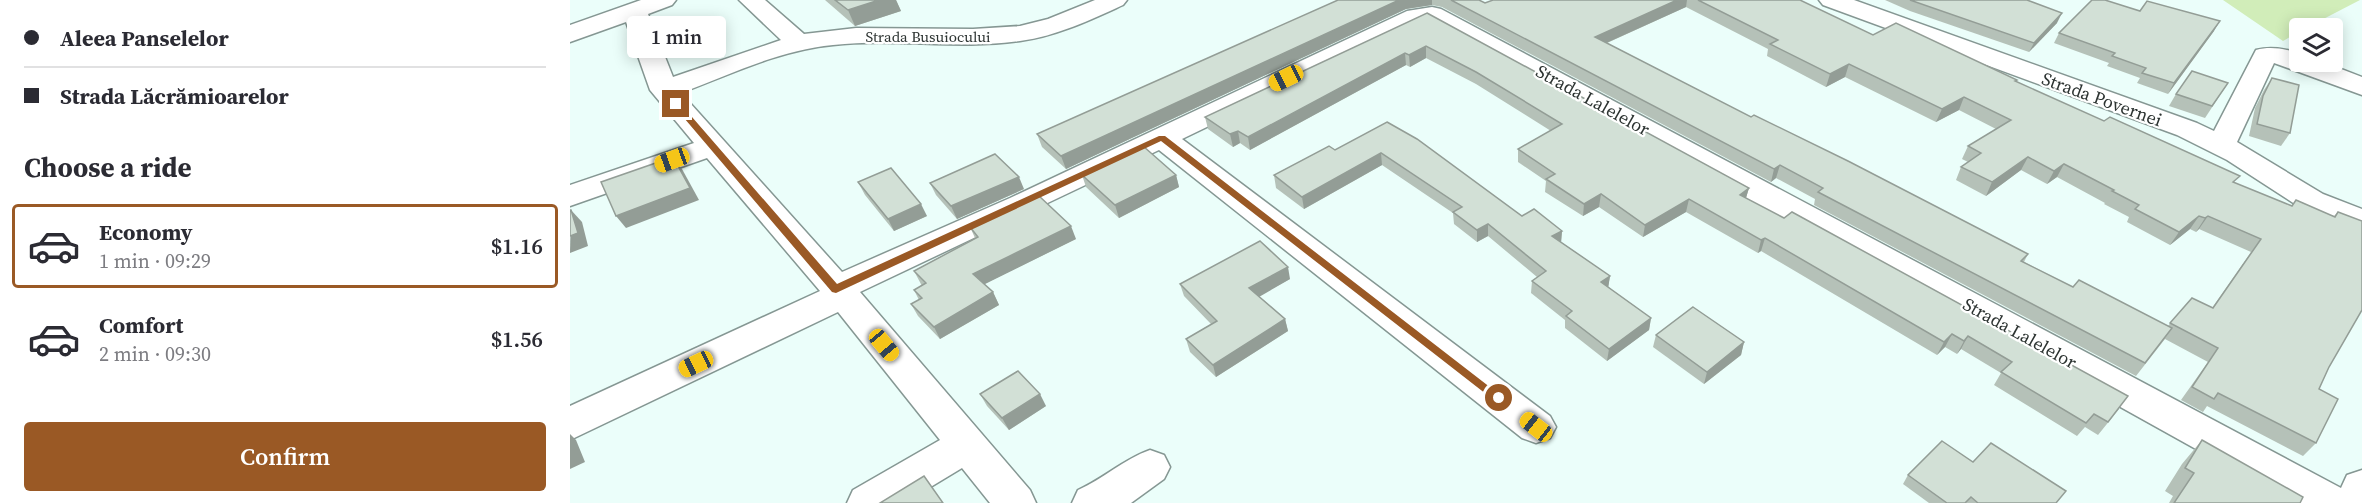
<!DOCTYPE html>
<html lang="en">
<head>
<meta charset="utf-8">
<style>
  body { margin:0; font-family:"Source Serif 4",serif; background:#f7f7f7; color:#2b2b33; height:100vh; display:flex; flex-direction:column; font-size:22px; white-space:nowrap }
  * { box-sizing:border-box; margin:0 }
  p { font-size:20px; color:#7c7c81 }
  .icon { flex:none; width:33px; height:33px; fill:none; stroke:currentColor; stroke-width:2; stroke-linecap:round; stroke-linejoin:round }
  .map { position:relative; flex:1; overflow:hidden }
  .panel { display:flex; flex-direction:column; background:#fff; width:570px }
  .panel>* { flex:none }
  .banner { display:grid; align-content:center; height:132px; padding:0 24px; background:#fff }
  .tools { position:absolute; left:1719px; top:18px; display:grid; gap:12px }
  .tools a { display:grid; place-items:center; width:54px; height:54px; border-radius:6px; background:#fff; box-shadow:0 3px 15px #0003; font-size:30px }
  .end { position:absolute; width:27px; height:27px; margin:-14px; border:8px solid #9a5925; background:#fff; box-shadow:0 0 0 3px #fff }
  .from { border-radius:50% }
  .bubble { position:absolute; height:42px; border-radius:6px; background:#fff; box-shadow:0 3px 15px #0003; font-size:20px; font-weight:600; line-height:42px; text-align:center }
  .car { position:absolute; width:18px; height:36px; margin:-18px -9px; border-radius:8px; box-shadow:0 0 4px 2px #0007; background:linear-gradient(#f5c518 24%,#345 0 40%,#f5c518 0 76%,#345 0 86%,#f5c518 0) }
  .banner b { display:flex; align-items:center; gap:21px; height:57px; font-size:22px }
  .banner b+b { border-top:2px solid #e1e1e2 }
  .banner i { width:15px; height:15px; background:#2b2b33 }
  ul { padding:0; list-style:none }
  li { display:flex; align-items:center; gap:18px; height:84px; margin:0 12px 9px; padding:0 12px; border:3px solid transparent; border-radius:6px }
  li div { flex:1 }
  li b { display:block; font-size:22px }
  li em { font-style:normal; font-weight:600 }
  li.current { border-color:#9a5925 }
  li>.icon { width:54px; height:54px; stroke-width:1.5 }
  h2 { padding:0 24px; font-size:27px; line-height:72px }
  .cta { display:flex; gap:12px; margin-top:auto; padding:12px 24px }
  .cta a { flex:1; height:69px; border-radius:6px; background:#9a5925; color:#fff; font-size:24px; font-weight:600; line-height:69px; text-align:center }
  main { display:flex; flex:1; min-height:0 }
  .map>svg:first-child { display:block }
  .green { fill:#d1edb9 }
  .lines { fill:none; stroke-linecap:round; stroke-linejoin:round }
  .minor-casing { stroke:#859793; stroke-width:3 }
  .minor { fill:#fff; fill-rule:evenodd }
  .wall { fill:#b5c1b8; fill-rule:evenodd }
  .shaded-wall { fill:#939d96 }
  .building { fill:#d2e0d6; stroke:#939d96; stroke-width:1.5 }
  .route { fill:#9a5925 }
  .labels { text-anchor:middle; dominant-baseline:central; stroke-width:4.5; stroke-linejoin:round; paint-order:stroke }
  .far-street-label { font-size:15px; fill:#2d3432; stroke:#fff }
  .street-label { font-size:18px; fill:#2d3432; stroke:#fff }
</style>
</head>
<body>
<main>
<section class="panel">
<div class="banner">
<b><i class="from"></i>Aleea Panselelor</b>
<b><i></i>Strada Lăcrămioarelor</b>
</div>
<h2>Choose a ride</h2>
<ul>
<li class="current"><svg class="icon" aria-label="car" viewBox="0 0 24 24"><path d="M5 17H2v-5l4-1 3-4h7l3 4 3 1v5h-3M9 17h6M6 11h13"/><circle cx="7" cy="17" r="2"/><circle cx="17" cy="17" r="2"/></svg><div><b>Economy</b><p>1 min · 09:29</p></div><em>$1.16</em></li>
<li><svg class="icon" aria-label="car" viewBox="0 0 24 24"><path d="M5 17H2v-5l4-1 3-4h7l3 4 3 1v5h-3M9 17h6M6 11h13"/><circle cx="7" cy="17" r="2"/><circle cx="17" cy="17" r="2"/></svg><div><b>Comfort</b><p>2 min · 09:30</p></div><em>$1.56</em></li>
</ul>
<div class="cta"><a>Confirm</a></div>
</section>
<div class="map">
<svg width="1792" height="503" viewBox="0 0 1792 503">
  <rect width="100%" height="100%" fill="#ebfefa"/>
  <path class="green" d="M1653 0H1790L1736 28H1730L1729 32 1713 41Z"/>
  <g class="lines">
    <defs>
      <g id="minor">
        <path d="M71 0H106L102 5 78 14 103 77 211 40 169 0H195L234 34 286 28 403 29 450 26 478 19 525 0H557L553 5C520 20 487 36 450 41 388 50 325 38 263 45 210 50 161 74 111 93L272 272 440 198 837 11 862 7 871 9 1771 488 1777 475 1792 470V503H1723L858 22 852 23 612 139 980 416 986 427 980 438 966 443 952 438 589 150 290 292 460 490 466 503H420L392 468 334 503H277L283 490 370 440 268 312 0 440V406L250 291 137 158 0 206V185L124 143 80 90 56 22 0 42V25Z"/>
        <path d="M1249 0H1284L1627 123 1644 131 1686 50C1701 46 1714 49 1730 53V62H1753L1792 77V95L1704 63 1667 142 1753 194 1792 209V232L1731 208 1657 160 1607 135 1253 5Z"/>
        <path d="M580 450 594 455 600 467 594 479 561 503H502L508 490C533 479 554 459 580 450Z"/>
      </g>
    </defs>
    <use href="#minor" class="minor-casing"/>
    <use href="#minor" class="minor"/>
  </g>
  <g class="wall">
    <path d="M255 0H326L331 11 285 26Z"/>
    <path d="M768 0H909L915 3 923 0H1230L1303 35 1447 80 1446 82 1665 183 1721 206 1764 216 1768 212 1759 367 1749 389 1746 443 1733 456 1637 406 1633 412 1611 400 1638 362 1595 339 1566 376 1244 205 1245 199 1206 178 1201 182 872 7 862 5 836 9 496 169 472 147 467 134ZM1116 7 1198 49 1197 56 1256 87 1275 77 1366 122 1389 110 1426 129 1398 146 1392 159 1398 162 1391 167 1386 180 1416 196 1451 170 1477 184 1487 177 1535 203 1534 204 1559 217 1557 222 1600 245 1620 229 1626 232 1629 229 1681 252 1642 308 1622 298 1598 326 1503 287 1454 262 1458 254 1181 117 1037 43Z"/>
    <path d="M1315 0H1457L1487 23 1459 52 1340 11Z"/>
    <path d="M1570 11 1644 31 1598 94 1567 83 1570 78 1537 66 1539 63 1484 43 1489 33Z"/>
    <path d="M857 13 1179 188 1176 198 1549 409 1528 435 1515 427 1507 436 1424 385 1431 373 1391 349 1387 354 1375 347 1367 355 1191 251 1188 253 1116 212 1073 237 1029 207 1013 216 975 192 976 181 948 162V149L981 131 906 84 856 58 840 67 836 65 680 150 670 143 663 147 638 129 635 117Z"/>
    <path d="M1702 78 1720 133 1711 146 1679 136 1685 108 1694 90Z"/>
    <path d="M1658 83 1635 118 1599 106 1606 94Z"/>
    <path d="M817 122 952 216 992 231 991 242 1040 276 1038 287 1081 318 1079 330 1037 361 995 328V320L961 293 962 281 967 277 918 236 907 242 884 224 883 213 812 165 734 209 706 188 704 175 765 150Z"/>
    <path d="M512 175H606L609 187 549 218 516 187Z"/>
    <path d="M288 182 357 216 324 231 295 195Z"/>
    <path d="M360 183 454 189 387 219 366 195Z"/>
    <path d="M400 227 506 239 414 284 423 292 429 305 370 339 348 316 341 304 349 300 344 290 352 286 344 271 405 238Z"/>
    <path d="M720 279 689 296 715 319 718 331 646 377 620 352 616 339 641 324 614 296 610 284Z"/>
    <path d="M1086 335 1174 342 1171 355 1134 384 1083 347Z"/>
    <path d="M410 394 476 406 439 430 417 406Z"/>
    <path d="M1632 440 1730 503H1599L1603 496 1595 491 1612 464Z"/>
    <path d="M1403 462 1487 503H1359L1333 484 1338 475Z"/>
  </g>
  <g class="shaded-wall">
    <path d="M309 0H326L331 11 285 26 278 10Z"/>
    <path d="M829 0H862V5L836 9 496 169 491 156Z"/>
    <path d="M1107 0H1117L1116 7 1023 49 1025 37Z"/>
    <path d="M1492 13 1487 23 1459 52 1464 43Z"/>
    <path d="M1650 21 1644 31 1598 94 1604 83Z"/>
    <path d="M856 46V58L840 67 839 55Z"/>
    <path d="M835 53 836 65 680 150 678 137Z"/>
    <path d="M1279 64 1275 77 1256 87 1260 74Z"/>
    <path d="M1394 97 1389 110 1366 122 1372 109Z"/>
    <path d="M668 131 670 143 663 147 660 134Z"/>
    <path d="M811 153 812 165 734 209 732 197Z"/>
    <path d="M103 157 112 169 129 200 56 228 46 216Z"/>
    <path d="M1458 157 1451 170 1416 196 1422 182Z"/>
    <path d="M1494 164 1487 177 1477 184 1484 171Z"/>
    <path d="M1210 165 1206 178 1201 182 1204 169Z"/>
    <path d="M606 175 609 187 549 218 545 205Z"/>
    <path d="M449 177 454 189 387 219 381 206Z"/>
    <path d="M1179 188 1175 201 1170 195Z"/>
    <path d="M1031 194 1029 207 1013 216 1014 204Z"/>
    <path d="M1119 199 1116 212 1073 237 1075 225Z"/>
    <path d="M351 204 357 216 324 231 318 219Z"/>
    <path d="M1 210 12 222 18 246 0 253Z"/>
    <path d="M1629 216 1620 229 1600 245 1609 232Z"/>
    <path d="M1638 216 1629 229 1626 232 1635 218Z"/>
    <path d="M918 224V236L907 242V230Z"/>
    <path d="M501 226 506 239 409 287 403 274Z"/>
    <path d="M992 231 991 243 982 236Z"/>
    <path d="M1195 238 1191 251 1188 253 1191 240Z"/>
    <path d="M718 267 720 279 682 301 679 288Z"/>
    <path d="M1040 276 1038 289 1031 282Z"/>
    <path d="M423 292 429 305 370 339 364 327Z"/>
    <path d="M1081 318 1079 330 1037 361 1039 349Z"/>
    <path d="M715 319 718 331 646 377 643 365Z"/>
    <path d="M1382 334 1375 347 1367 355 1374 342Z"/>
    <path d="M1398 336 1391 349 1387 354 1394 341Z"/>
    <path d="M1174 342 1171 355 1134 384 1137 372Z"/>
    <path d="M470 394 476 406 439 430 432 418Z"/>
    <path d="M0 434 6 440 15 462 0 469Z"/>
  </g>
  <g class="building">
    <path d="M265 0H309L278 10Z"/>
    <path d="M768 0H829L491 156 467 134Z"/>
    <path d="M881 0H909L915 3 923 0H1107L1025 37 1181 117 1184 115 1278 161 1458 254 1451 261 1503 287 1509 280 1602 328 1575 363 1248 192 1253 188 1210 165 1204 169Z"/>
    <path d="M1128 0H1230L1303 35 1326 23 1447 80 1445 81 1534 121 1540 117 1670 176 1663 182 1722 206 1726 200 1765 217 1768 212 1792 221V310L1759 367 1749 389 1768 399 1746 443 1648 393 1644 399 1622 387 1648 348 1600 323 1622 298 1643 308 1691 239 1638 216 1635 218 1629 216 1609 232 1565 209 1569 205 1542 191 1544 190 1494 164 1484 171 1458 157 1422 182 1391 167 1411 153 1398 146 1441 120 1394 97 1372 109 1279 64 1260 74 1200 44 1208 40Z"/>
    <path d="M1340 0H1457L1492 13 1464 43Z"/>
    <path d="M1522 0H1535L1570 11 1577 1 1650 21 1604 83 1572 73 1576 68 1542 56 1545 53 1489 33Z"/>
    <path d="M857 13 1179 188 1170 195 1214 218 1222 212 1558 396 1538 422 1524 414 1516 423 1431 372 1442 362 1398 336 1394 341 1382 334 1374 342 1195 238 1191 240 1119 199 1075 225 1031 194 1014 204 976 179 985 174 948 149 992 124 906 72 856 46 839 55 835 53 678 137 668 131 660 134 635 117Z"/>
    <path d="M1622 71 1658 83 1642 106 1606 94Z"/>
    <path d="M1702 78 1729 85 1720 133 1687 124 1693 96Z"/>
    <path d="M817 122 847 139 952 216 964 209 992 231 982 236 1040 276 1031 282 1081 318 1039 349 996 316 1002 311 962 281 976 271 918 224 907 230 883 212 892 207 811 153 732 197 704 175 759 146 765 150Z"/>
    <path d="M573 146 606 175 545 205 512 175Z"/>
    <path d="M425 154 449 177 381 206 360 183Z"/>
    <path d="M103 157 120 188 46 216 31 182Z"/>
    <path d="M321 168 351 204 318 219 288 182Z"/>
    <path d="M468 195 501 226 403 274 423 292 364 327 341 304 352 298 344 290 356 283 344 271 408 237 400 227Z"/>
    <path d="M0 210H1L8 233 0 236Z"/>
    <path d="M690 241 718 267 679 288 715 319 643 365 616 339 647 321 610 284Z"/>
    <path d="M1123 307 1174 342 1137 372 1086 335Z"/>
    <path d="M448 371 470 394 432 418 410 394Z"/>
    <path d="M1632 440 1733 497 1730 503H1604L1624 473 1615 468Z"/>
    <path d="M1372 441 1403 462 1421 443 1496 491 1486 503H1408L1401 497 1395 503H1377L1338 475Z"/>
    <path d="M354 476 373 503H310Z"/>
  </g>
  <path class="route" d="M103 102H109L267 284 589 136H595L934 398 929 402 925 401 591 141 266 293 262 292 103 105Z"/>
  <g class="labels">
    <g class="far-street-label">
      <text x="358" y="36">Strada Busuiocului</text>
    </g>
    <g class="street-label">
      <text transform="translate(1532 99) rotate(20)">Strada Povernei</text>
      <text transform="translate(1023 100) rotate(29)">Strada Lalelelor</text>
      <text transform="translate(1450 333) rotate(29)">Strada Lalelelor</text>
    </g>
  </g>
</svg>
<div class="tools">
<a><svg class="icon" aria-label="layers" viewBox="0 0 24 24"><path d="M12 4l9 5-9 5-9-5zM3 14l9 5 9-5"/></svg></a>
</div>
<i class="end from" style="left:929px;top:398px"></i>
<i class="end" style="left:106px;top:104px"></i>
<div class="bubble" style="left:57px;top:16px;width:99px">1 min</div>
<i class="car" style="left:716px;top:78px;rotate:244deg"></i>
<i class="car" style="left:102px;top:160px;rotate:250deg"></i>
<i class="car" style="left:314px;top:345px;rotate:140deg"></i>
<i class="car" style="left:126px;top:364px;rotate:245deg"></i>
<i class="car" style="left:966px;top:427px;rotate:308deg"></i>
</div>
</main>
</body>
</html>
